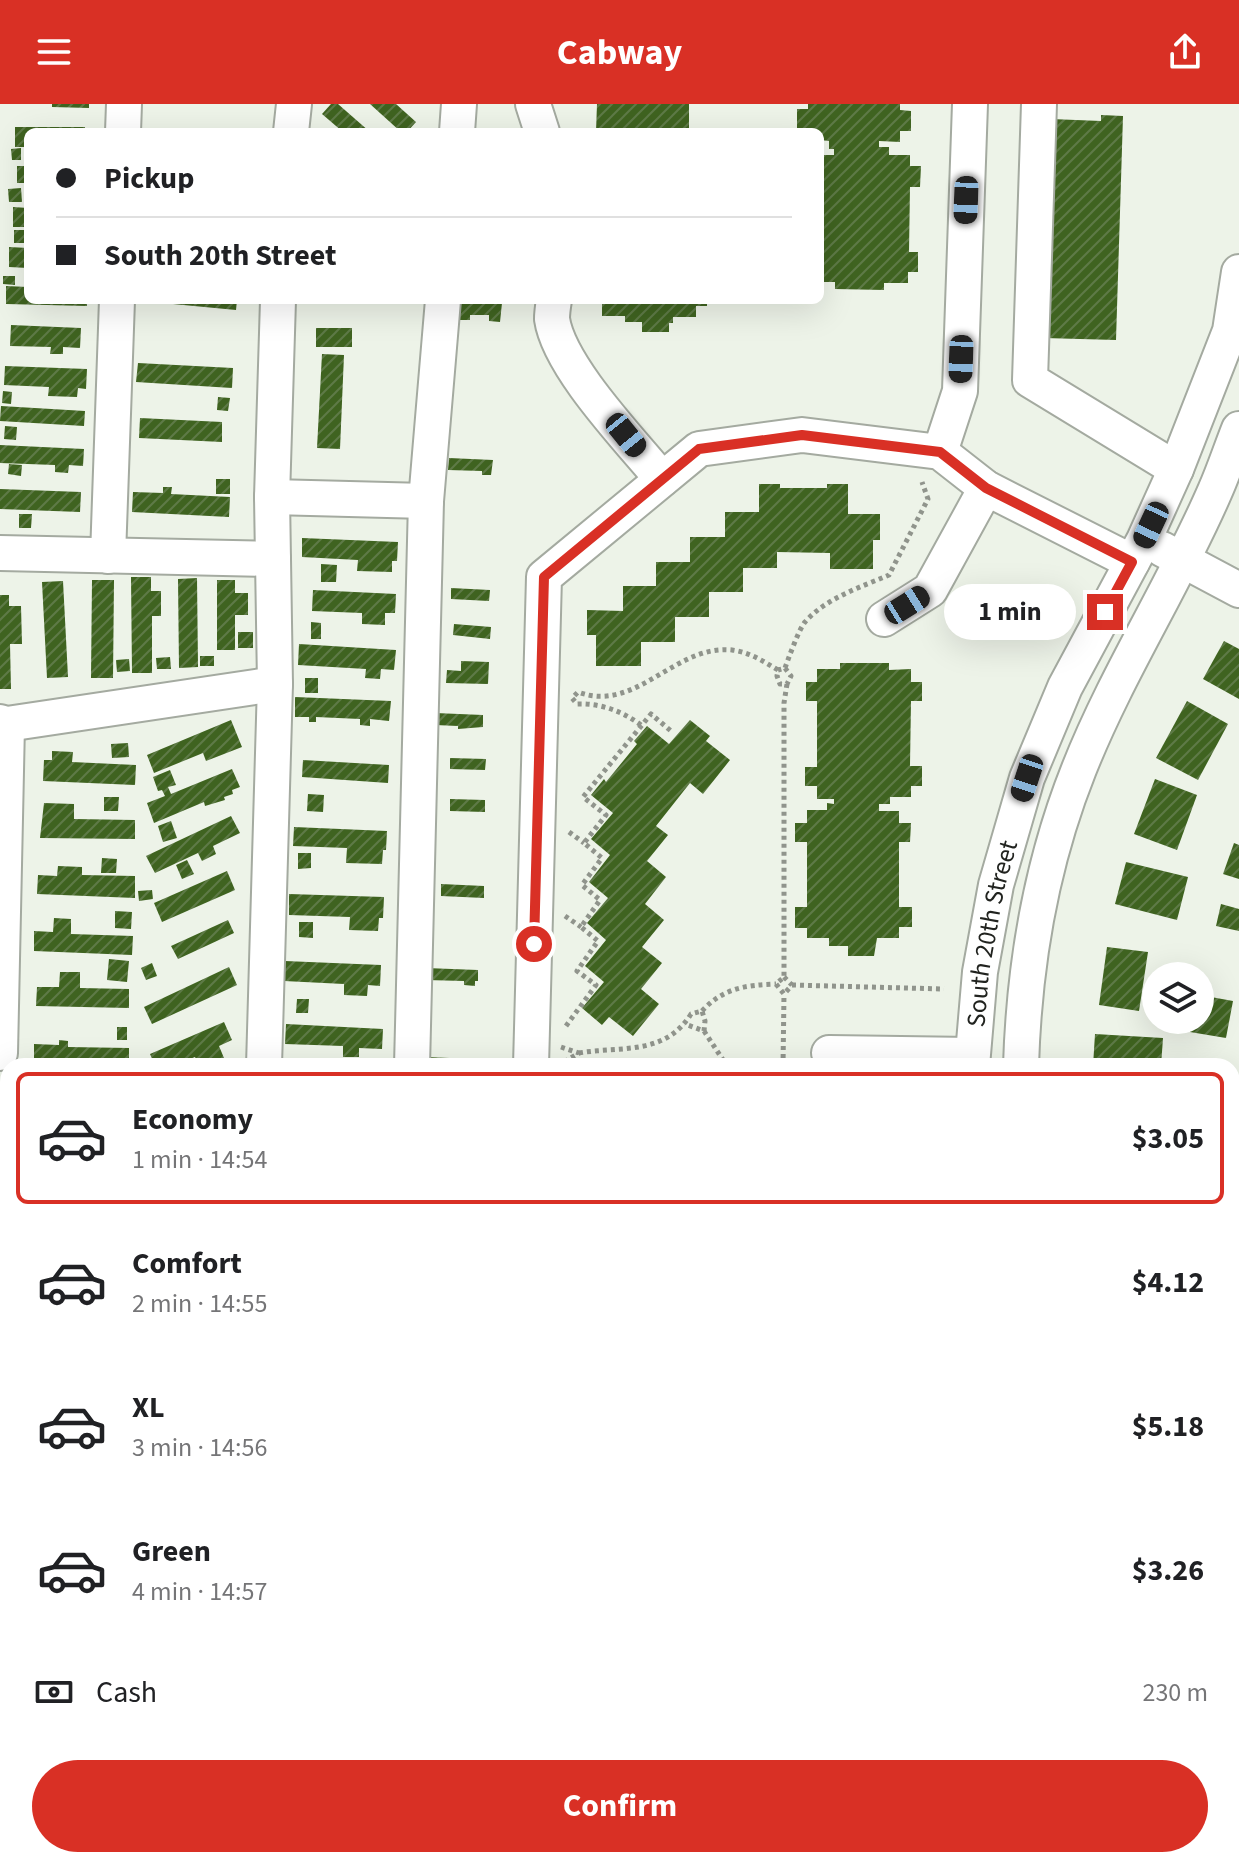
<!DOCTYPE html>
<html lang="en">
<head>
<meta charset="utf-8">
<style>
  body { margin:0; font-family:"Source Sans 3",sans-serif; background:#f2f2f2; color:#202124; height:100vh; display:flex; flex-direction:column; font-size:30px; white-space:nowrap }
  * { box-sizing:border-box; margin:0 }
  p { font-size:26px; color:#757577 }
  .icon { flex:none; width:44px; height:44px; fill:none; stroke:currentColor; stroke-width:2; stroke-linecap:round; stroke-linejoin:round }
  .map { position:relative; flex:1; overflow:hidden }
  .details { position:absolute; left:0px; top:954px; width:1240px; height:810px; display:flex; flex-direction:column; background:#fff; border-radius:24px 24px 0 0; box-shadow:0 8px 32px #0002 }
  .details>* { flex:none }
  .banner { position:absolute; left:24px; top:24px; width:800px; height:176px; border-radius:12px; box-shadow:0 8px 32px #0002; display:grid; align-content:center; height:176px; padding:0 32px; background:#fff }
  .controls { position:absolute; left:1142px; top:858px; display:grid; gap:16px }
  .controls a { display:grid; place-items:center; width:72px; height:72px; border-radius:50%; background:#fff; box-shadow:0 8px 32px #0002; font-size:40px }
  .end { position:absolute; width:36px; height:36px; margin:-18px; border:10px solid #d93025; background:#fff; box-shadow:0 0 0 4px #fff }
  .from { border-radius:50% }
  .bubble { position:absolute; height:56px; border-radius:28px; background:#fff; box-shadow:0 8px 32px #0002; font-size:26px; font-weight:700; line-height:56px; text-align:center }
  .car { position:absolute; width:24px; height:48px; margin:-24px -12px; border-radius:10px; box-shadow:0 0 6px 2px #0007; background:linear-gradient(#222 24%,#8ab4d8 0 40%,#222 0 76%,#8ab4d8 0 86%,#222 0) }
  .banner b { display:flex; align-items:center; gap:28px; height:76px; font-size:30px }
  .banner b+b { border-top:2px solid #e0e0e0 }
  .banner i { width:20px; height:20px; background:#202124 }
  ul { padding:14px 0 0; list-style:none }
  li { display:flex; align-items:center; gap:24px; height:132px; margin:0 16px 12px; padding:0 16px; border:4px solid transparent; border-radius:12px }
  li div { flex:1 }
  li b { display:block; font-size:30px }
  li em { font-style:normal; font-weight:700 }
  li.active { border-color:#d93025 }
  li>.icon { width:72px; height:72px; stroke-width:1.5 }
  .pay { display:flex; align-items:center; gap:20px; height:88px; padding:0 32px; font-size:30px }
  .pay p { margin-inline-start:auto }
  .primary-button { display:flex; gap:16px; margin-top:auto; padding:16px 32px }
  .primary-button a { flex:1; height:92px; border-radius:48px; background:#d93025; color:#fff; font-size:32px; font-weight:700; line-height:92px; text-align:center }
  header { display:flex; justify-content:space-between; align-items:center; height:104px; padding:0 32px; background:#d93025; color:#fff; font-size:36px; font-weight:700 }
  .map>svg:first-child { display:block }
  .building { fill:url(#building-hatch) }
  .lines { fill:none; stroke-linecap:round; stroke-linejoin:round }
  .minor-casing { stroke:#a4aaa0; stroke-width:38 }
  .path { stroke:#90948c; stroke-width:5; stroke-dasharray:4 4; stroke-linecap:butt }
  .minor { stroke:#fff; stroke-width:34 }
  .route { stroke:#d93025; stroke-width:10 }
  .labels { text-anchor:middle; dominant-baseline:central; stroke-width:8; stroke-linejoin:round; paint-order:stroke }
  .street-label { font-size:26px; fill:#21231f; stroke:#fcfffb }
</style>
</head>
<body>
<header><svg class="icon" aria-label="menu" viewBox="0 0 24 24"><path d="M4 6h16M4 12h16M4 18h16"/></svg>Cabway<svg class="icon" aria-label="share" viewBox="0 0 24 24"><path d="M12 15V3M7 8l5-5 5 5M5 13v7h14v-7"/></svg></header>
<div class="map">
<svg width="1239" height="1763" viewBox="0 0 1239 1763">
  <defs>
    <pattern id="building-hatch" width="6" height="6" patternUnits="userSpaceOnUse" patternTransform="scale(2)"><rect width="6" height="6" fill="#3f6320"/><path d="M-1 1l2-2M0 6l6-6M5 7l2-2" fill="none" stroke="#5e7a47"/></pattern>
  </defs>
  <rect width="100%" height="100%" fill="#edf3e8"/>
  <g class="building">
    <path d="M52 0H89V4L52 3Z"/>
    <path d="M331 0H338L370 28H343L322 10Z"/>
    <path d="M370 0H396L416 18 407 28H401Z"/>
    <path d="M597 0H689V28H596Z"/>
    <path d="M808 0H900V6L911 7V27H900V38L879 37V43H889V51H910V62H921L920 83H910L909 148H918V168H908V179H884V186L835 185V178H820V51H834V45H829V37L820 36V28H808V24H797V5H808Z"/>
    <path d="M1101 11 1123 12 1116 236 1044 234 1051 15 1101 17Z"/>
    <path d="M15 23H85V28H28V43H15Z"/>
    <path d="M21 44V56H12L11 45Z"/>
    <rect x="17" y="62" width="11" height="17"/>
    <path d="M21 84 22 98H9L8 85Z"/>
    <path d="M13 103 28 104V123H13Z"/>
    <rect x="14" y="126" width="11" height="13"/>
    <path d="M9 143 28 144V164L9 163Z"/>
    <path d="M3 172H15V181L3 180Z"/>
    <path d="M6 182 28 183V196H87V202L6 200Z"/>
    <path d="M152 196H237L236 206 152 198Z"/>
    <path d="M602 196H707V202H696V213H673V219H669V228H642V218H625V212H602Z"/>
    <path d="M458 198 502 199 500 218 489 217V211H470V216H458Z"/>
    <path d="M11 221 81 224 80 244 63 243V250H50L51 243 10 242Z"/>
    <rect x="316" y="224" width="36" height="19"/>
    <path d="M322 250 344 251 340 345 317 344Z"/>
    <path d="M138 259 233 264 232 284 136 278Z"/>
    <path d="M5 262 87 265 86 285 78 284 77 293 48 292 49 283 4 281Z"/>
    <path d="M3 287 12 288 11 300 2 299Z"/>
    <path d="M218 293 230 294 228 307 217 306Z"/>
    <path d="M1 302 85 307 84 322 0 317Z"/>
    <path d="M140 314 222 318V338L139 334Z"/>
    <path d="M5 322 17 323 16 336 4 335Z"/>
    <path d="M0 341 84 345 83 362 69 361 68 369 55 368V361L0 359Z"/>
    <path d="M449 354 493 356 491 371H482V367L448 366Z"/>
    <path d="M9 360 22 361 21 372 8 370Z"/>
    <rect x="216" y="375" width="14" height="15"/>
    <path d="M759 380H780V384H827V380H848V410H880V436H873V465H830V449L777 448V464H743V488H709V513H675V538H641V562H596V531H587V506L623 507V482H656V458H690V433H725V408H759Z"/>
    <path d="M163 383H172L171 390 230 393 229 413 132 408 133 388 163 389Z"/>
    <path d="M0 385 81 388 80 408 0 405Z"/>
    <path d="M19 410H32L31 424H19Z"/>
    <path d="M302 434 398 438 397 457H392V468L357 467 358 456 302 453Z"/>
    <path d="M321 460 337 461 336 478H321Z"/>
    <path d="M131 473H151V487H161V512H152V569H132Z"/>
    <path d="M197 474 198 563 179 564 178 475Z"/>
    <path d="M92 476H114L113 574H91Z"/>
    <path d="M217 476H235V489H248V511H235V546H217Z"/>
    <path d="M63 477 68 573 47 574 42 478Z"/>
    <path d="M451 484 490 486 489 497 451 495Z"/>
    <path d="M313 486 396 490 395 509H385V521L362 520V509L312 507Z"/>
    <path d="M0 491H9V502H21L22 540H10L11 585H0Z"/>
    <path d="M311 518 321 519V535H311Z"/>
    <path d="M454 520 491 523 490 535 453 531Z"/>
    <rect x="238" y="528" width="15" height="16"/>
    <path d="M1224 537 1239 545V595L1203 575Z"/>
    <path d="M299 540 396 546 394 566 381 565 380 575 365 574 366 565 298 561Z"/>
    <rect x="200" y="552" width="14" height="10"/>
    <path d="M170 553 171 565H157L156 554Z"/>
    <path d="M129 555 130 567 117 568 116 556Z"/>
    <path d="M461 557 489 558 488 580 446 579 447 566 461 567Z"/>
    <path d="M840 559H889V566L911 565V578H922V597H911L910 662H922V682H911V693H890V700H879V707H899V719H911L910 738H899V803H912V823H899V834H877L874 852H848V842H829V834H807V824H795V803H807V738H795V719H807V706H827V699L834 700V695H817V682H805V663H817V597H806V578H817V565H840Z"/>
    <rect x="305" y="574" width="13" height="15"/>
    <path d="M295 593 391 597 389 617 370 615V622L360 621V615L316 613V618H309V613H295Z"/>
    <path d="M1187 597 1228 620 1198 676 1156 654Z"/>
    <path d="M435 609 483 611V623L458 625V622L435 621Z"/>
    <path d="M231 616 242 643 206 657 203 649 154 669 147 651Z"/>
    <path d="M690 616 710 632 706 637 730 656 703 690 690 679 656 722 668 731 647 757 666 773 645 800 664 816 642 843 662 859 641 885 659 900 633 932 609 913 602 921 582 904 604 878 585 862 606 836 587 819 608 794 589 778 610 751 591 735 613 709 591 691 604 675 606 678 637 640 634 637 647 622 669 640Z"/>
    <path d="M128 639 129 653 112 654 111 640Z"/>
    <path d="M52 647 73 648 72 658 136 661 135 681 43 677 44 656H52Z"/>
    <path d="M450 654 486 655 485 666 450 665Z"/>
    <path d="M303 656 389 661 388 679 302 673Z"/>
    <path d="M232 665 240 683 232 686 233 690 224 693 225 696 205 702 204 698 154 719 147 699 165 692 162 686 158 687 153 673 170 666 176 681 168 683 171 690Z"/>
    <path d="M1155 675 1197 691 1177 746 1134 730Z"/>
    <path d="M308 690 324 691 323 708 307 707Z"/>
    <path d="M104 693H119L118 707H104Z"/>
    <path d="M450 695 485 696V708L450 707Z"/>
    <path d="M44 699 74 700V715L135 716V735L40 734Z"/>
    <path d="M231 712 240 729 213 742 216 750 202 757 198 749 155 769 146 752Z"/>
    <path d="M171 717 177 734 163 738 158 722Z"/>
    <path d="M294 723 387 727 386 746H383L382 760 346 759 347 744 293 742Z"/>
    <path d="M1234 739 1239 741V775L1223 770Z"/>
    <path d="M298 749H311V764L298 765Z"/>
    <path d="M102 754 117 755 116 769H101Z"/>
    <path d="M187 756 194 770 182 775 176 761Z"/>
    <path d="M1126 758 1188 773 1177 816 1115 800Z"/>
    <path d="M58 762 82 763V771L135 772V794L37 790 38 771 57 772Z"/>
    <path d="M227 767 235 786 162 818 154 799Z"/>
    <path d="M441 780 484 782V794L441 792Z"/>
    <path d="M152 786 153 795 139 797 138 787Z"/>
    <path d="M289 790 384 793 383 814H379L378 827 349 826 350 813 289 811Z"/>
    <path d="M1221 800 1239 805V827L1216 822Z"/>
    <path d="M115 807 132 808 131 825 115 824Z"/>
    <path d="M54 814 71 815V830L133 832 132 851 34 847V827L53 828Z"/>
    <path d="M228 816 234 829 178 855 171 842Z"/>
    <path d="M299 818H313V834L299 833Z"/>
    <path d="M1107 843 1148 848 1139 907 1099 901Z"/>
    <path d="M109 855 129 857 127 878 107 876Z"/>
    <path d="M285 857 381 861 380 882 368 881 367 892 344 891V880L284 877Z"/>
    <path d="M152 859 157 872 146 876 141 864Z"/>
    <path d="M229 863 237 881 152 920 144 903Z"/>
    <path d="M426 864 478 866V877H475V882L464 881V877L426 876Z"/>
    <path d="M60 868H80V884L129 885V904L36 902 37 883H59Z"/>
    <path d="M1200 891 1233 897 1226 934 1190 928 1192 916H1200Z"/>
    <path d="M297 895H309L308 909H296Z"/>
    <path d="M224 918 232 936 219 942 224 954 205 962H199L195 953 172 962H155L150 950Z"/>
    <path d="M286 920 383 925 382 945 359 944V953H343V942L285 940Z"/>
    <rect x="117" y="923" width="10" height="13"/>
    <path d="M1095 930 1163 934 1161 962H1093Z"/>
    <path d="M59 936 68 937V943L129 944V962H34V940L59 941Z"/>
    <path d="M425 953 474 955 473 962H425Z"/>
    <rect x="135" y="1756" width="71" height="7"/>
    <path d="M238 1756H274V1763H237Z"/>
    <rect x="323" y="1756" width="102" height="7"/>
    <rect x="577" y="1756" width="69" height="7"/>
    <path d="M688 1756H722L721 1763H687Z"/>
    <path d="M730 1756H747L746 1763 730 1762Z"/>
    <path d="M1073 1756H1114L1113 1763H1073Z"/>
    <path d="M1168 1758 1207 1759V1763H1168Z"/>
  </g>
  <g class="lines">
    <defs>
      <g id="minor">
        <path d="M533 0 542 28"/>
        <path d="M1039 0 1030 276 1176 365"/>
        <path d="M123 28 124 0"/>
        <path d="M291 28 294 0"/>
        <path d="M457 28 459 0"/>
        <path d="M554 196C553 202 552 209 552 215 559 263 630 336 662 375"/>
        <path d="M940 348 960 287 970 0"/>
        <path d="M272 393 426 397"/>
        <path d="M1162 445 1239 486"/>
        <path d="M0 449 273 455"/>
        <path d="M108 452 117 196"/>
        <path d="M884 515 930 486 986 384"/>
        <path d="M0 618 7 620 275 580"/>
        <path d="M0 949 7 620"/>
        <path d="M829 949 972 951"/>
        <path d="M264 962 275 580 272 393 278 196"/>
        <path d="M412 962 426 397 443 196"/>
        <path d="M531 962 544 473 699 345 802 331 940 348 986 384 1132 458"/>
        <path id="s1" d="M972 962 980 868 996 781 1027 674 1065 583 1144 436 1176 365 1230 227 1239 168"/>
        <path d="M1021 962C1024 861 1041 760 1079 665 1117 569 1174 482 1215 387 1224 367 1231 345 1239 325"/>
        <path d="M1232 1420 1239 1127"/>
        <path d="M0 1498H8"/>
        <path d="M47 1763V1756"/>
        <path d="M501 1763V1756"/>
        <path d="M952 1763V1756"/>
        <path d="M1000 1763 1001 1756"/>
        <path d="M1224 1763V1756"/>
      </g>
    </defs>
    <use href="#minor" class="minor-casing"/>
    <g class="path">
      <path d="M785 564 791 572 787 580H780L777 572 778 566 785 564C789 553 799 525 805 518 826 494 861 483 889 471L928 395 922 378"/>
      <path d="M641 621C622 607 600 599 577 600L572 594 578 588C636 610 675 540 732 546 749 548 763 557 778 566"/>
      <path d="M569 728 584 739"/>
      <path d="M565 812 581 823"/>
      <path d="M784 873 792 881 784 890 776 880 784 873V599L787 580"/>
      <path d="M792 881 944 885"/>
      <path d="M702 907C723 884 746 881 776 880"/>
      <path d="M566 922 596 881 577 867 598 837 581 823 600 796 582 781 602 754 584 739 606 711 583 693 651 610 671 627"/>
      <path d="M704 927 727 962"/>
      <path d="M561 943 579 949 562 959"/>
      <path d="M579 949C620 942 665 952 691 910L702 907 705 917 704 927 685 920"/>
      <path d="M783 962 784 890"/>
    </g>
    <use href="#minor" class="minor"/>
  </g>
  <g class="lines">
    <path class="route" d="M534 840 544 473 699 345 802 331 940 348 986 384 1132 458 1105 508"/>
  </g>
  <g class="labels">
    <g class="street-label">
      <text stroke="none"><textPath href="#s1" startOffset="134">South 20th Street</textPath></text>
    </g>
  </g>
</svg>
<div class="controls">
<a><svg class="icon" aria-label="layers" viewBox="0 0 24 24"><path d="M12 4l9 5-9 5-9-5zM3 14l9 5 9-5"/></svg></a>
</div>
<i class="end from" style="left:534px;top:840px"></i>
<i class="end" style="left:1105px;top:508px"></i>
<div class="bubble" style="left:944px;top:480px;width:132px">1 min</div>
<i class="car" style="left:966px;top:96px;rotate:182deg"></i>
<i class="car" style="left:961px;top:255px;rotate:182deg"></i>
<i class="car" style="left:626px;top:331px;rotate:141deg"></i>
<i class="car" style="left:1151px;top:421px;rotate:205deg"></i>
<i class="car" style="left:907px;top:501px;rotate:58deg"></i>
<i class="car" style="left:1027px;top:674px;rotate:198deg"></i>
<div class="banner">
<b><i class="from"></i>Pickup</b>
<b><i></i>South 20th Street</b>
</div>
<section class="details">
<ul>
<li class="active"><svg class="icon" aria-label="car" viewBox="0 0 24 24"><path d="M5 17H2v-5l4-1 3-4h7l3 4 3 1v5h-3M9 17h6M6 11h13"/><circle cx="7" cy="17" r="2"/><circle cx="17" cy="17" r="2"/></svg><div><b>Economy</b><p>1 min · 14:54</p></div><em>$3.05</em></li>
<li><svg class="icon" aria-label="car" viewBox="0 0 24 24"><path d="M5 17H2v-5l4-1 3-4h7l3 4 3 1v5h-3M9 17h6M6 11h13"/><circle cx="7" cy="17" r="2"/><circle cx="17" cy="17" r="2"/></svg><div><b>Comfort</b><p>2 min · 14:55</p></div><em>$4.12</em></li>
<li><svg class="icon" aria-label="car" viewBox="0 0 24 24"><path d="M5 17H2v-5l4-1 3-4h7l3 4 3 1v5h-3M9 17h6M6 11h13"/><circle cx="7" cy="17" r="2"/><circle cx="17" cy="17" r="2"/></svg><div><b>XL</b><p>3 min · 14:56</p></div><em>$5.18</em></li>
<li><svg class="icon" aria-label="car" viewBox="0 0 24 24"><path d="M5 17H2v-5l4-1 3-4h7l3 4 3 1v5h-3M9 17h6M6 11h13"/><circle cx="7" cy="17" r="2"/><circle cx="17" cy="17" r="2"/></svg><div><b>Green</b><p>4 min · 14:57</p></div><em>$3.26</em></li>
</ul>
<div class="pay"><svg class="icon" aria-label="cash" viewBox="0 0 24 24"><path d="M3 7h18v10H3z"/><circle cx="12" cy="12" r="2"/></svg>Cash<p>230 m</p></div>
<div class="primary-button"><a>Confirm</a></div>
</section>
</div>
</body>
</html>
